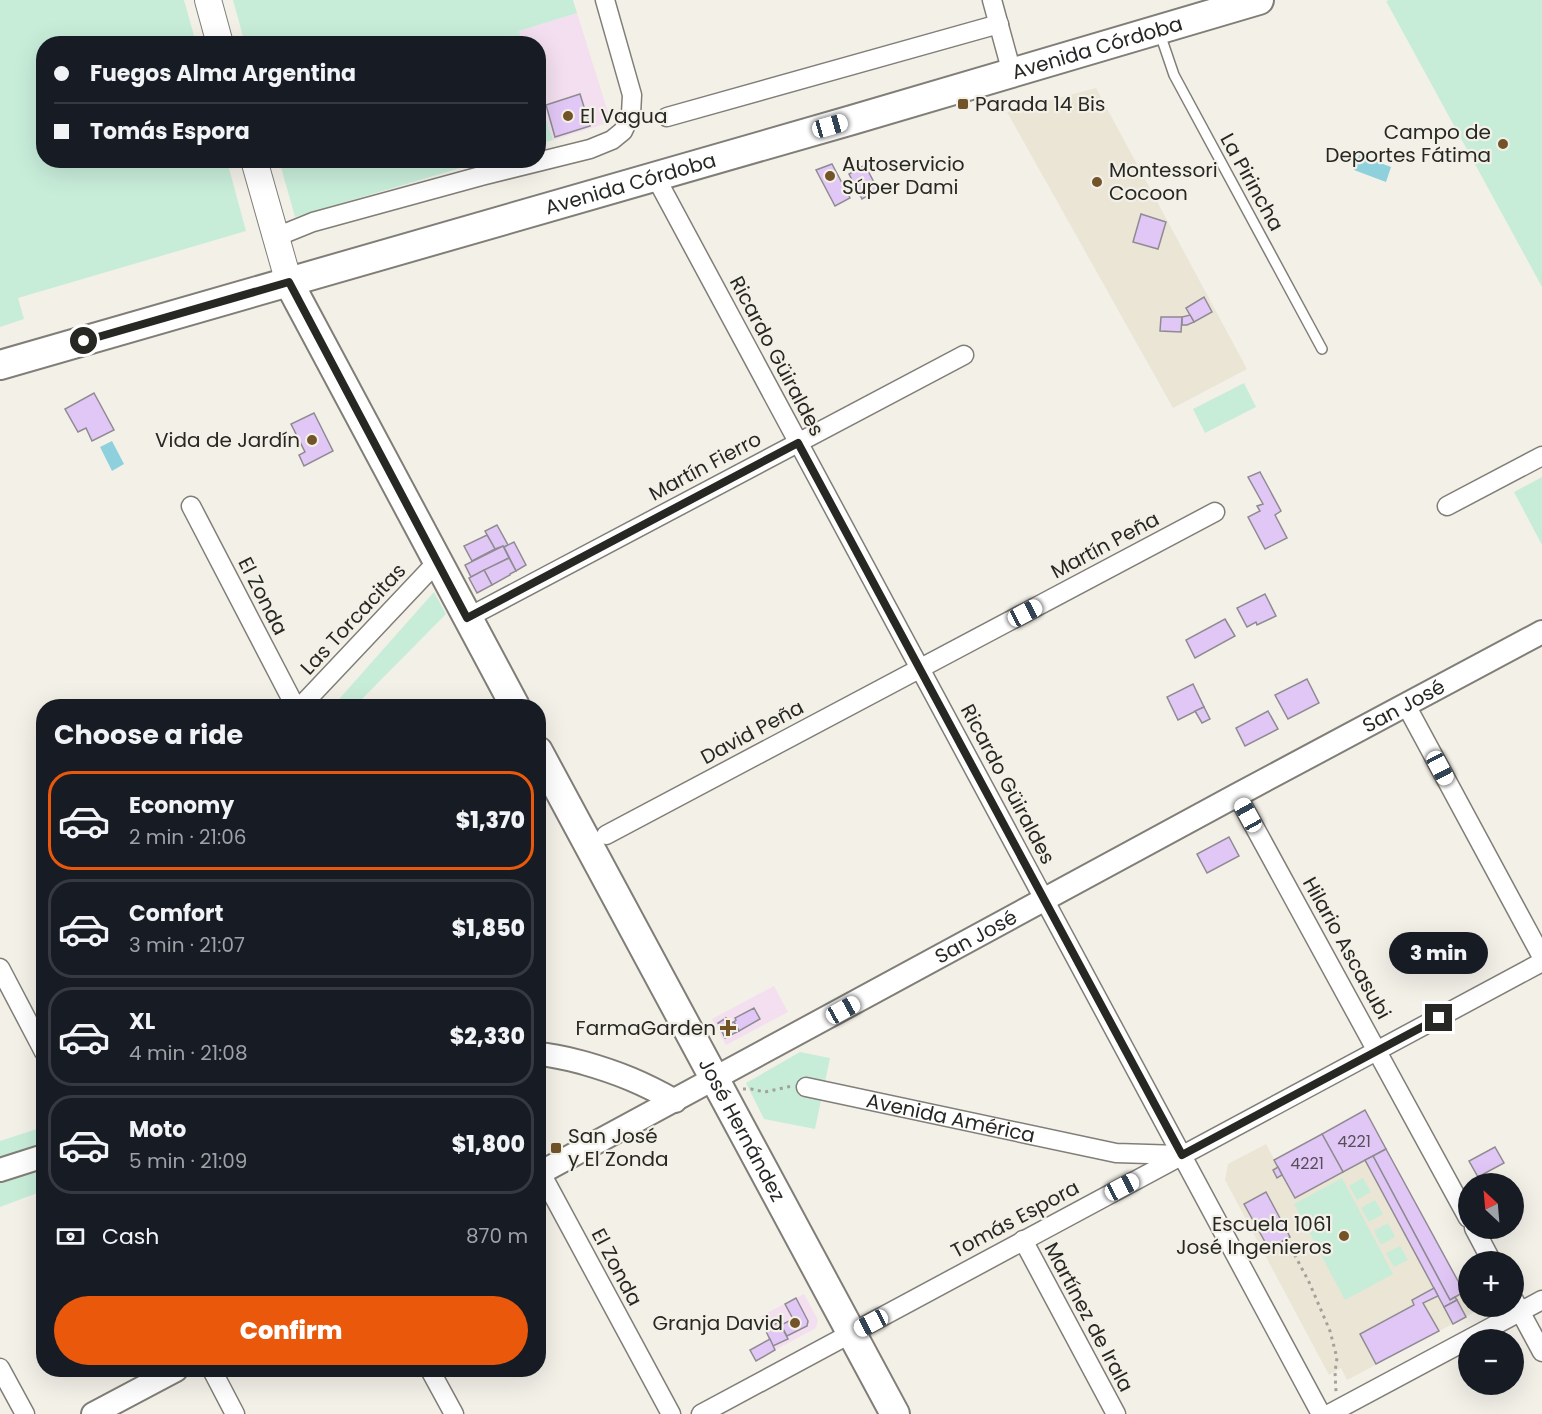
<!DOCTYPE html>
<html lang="en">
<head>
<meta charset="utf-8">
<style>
  body { margin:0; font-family:Poppins,sans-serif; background:#242831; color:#f1f3f6; height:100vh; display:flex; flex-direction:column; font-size:22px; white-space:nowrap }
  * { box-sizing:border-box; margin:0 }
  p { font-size:20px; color:#9ea1a6 }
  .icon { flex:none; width:33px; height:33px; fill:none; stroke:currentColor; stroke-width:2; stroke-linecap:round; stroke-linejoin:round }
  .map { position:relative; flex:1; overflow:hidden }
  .drawer { position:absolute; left:36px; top:699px; width:510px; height:678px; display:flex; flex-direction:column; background:#171b24; border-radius:24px; box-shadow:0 6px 24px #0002 }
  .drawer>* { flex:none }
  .hud { position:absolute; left:36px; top:36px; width:510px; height:132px; border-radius:24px; box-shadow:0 6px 24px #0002; display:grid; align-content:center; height:132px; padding:0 18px; background:#171b24 }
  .needle { width:39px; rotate:334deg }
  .tools { position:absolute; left:1458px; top:1173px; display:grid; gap:12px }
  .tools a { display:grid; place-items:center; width:66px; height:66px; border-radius:50%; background:#171b24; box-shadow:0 6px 24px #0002; font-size:30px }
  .end { position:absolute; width:27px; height:27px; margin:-14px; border:8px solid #272723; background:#fff; box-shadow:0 0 0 3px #fff }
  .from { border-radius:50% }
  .bubble { position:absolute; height:42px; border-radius:21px; background:#171b24; box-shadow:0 6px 24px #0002; font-size:20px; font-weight:800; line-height:42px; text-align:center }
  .car { position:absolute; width:18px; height:36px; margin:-18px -9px; border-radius:8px; box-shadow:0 0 4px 2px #0007; background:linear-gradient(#fff 24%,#345 0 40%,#fff 0 76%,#345 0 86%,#fff 0) }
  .hud b { display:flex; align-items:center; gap:21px; height:57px; font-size:22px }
  .hud b+b { border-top:2px solid #363941 }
  .hud i { width:15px; height:15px; background:#f1f3f6 }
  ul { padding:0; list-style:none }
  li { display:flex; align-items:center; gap:18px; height:99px; margin:0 12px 9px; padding:0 6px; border:3px solid #363941; border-radius:24px }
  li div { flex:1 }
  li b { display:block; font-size:22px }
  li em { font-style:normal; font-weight:800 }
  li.on { border-color:#ea580c }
  li>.icon { width:54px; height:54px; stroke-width:1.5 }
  h2 { padding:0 18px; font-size:27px; line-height:72px }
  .pay { display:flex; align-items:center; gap:15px; height:66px; padding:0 18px; font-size:22px }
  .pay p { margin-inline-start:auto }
  .action { display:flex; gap:12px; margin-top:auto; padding:12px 18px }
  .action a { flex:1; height:69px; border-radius:36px; background:#ea580c; color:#fff; font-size:24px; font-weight:800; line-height:69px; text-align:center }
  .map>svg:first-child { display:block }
  .commercial { fill:#f3dfef }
  .built { fill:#eae5d5 }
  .green { fill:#c7edd9 }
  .water { fill:#8ed1dc }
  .building { fill:#e1c7f5; stroke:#8f8b92; stroke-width:1.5 }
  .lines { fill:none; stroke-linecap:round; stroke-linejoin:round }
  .service-casing { stroke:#807e77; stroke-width:12 }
  .minor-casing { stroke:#807e77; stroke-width:21 }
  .tertiary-casing { stroke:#807e77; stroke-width:26 }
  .secondary-casing { stroke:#807e77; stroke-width:28 }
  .primary-casing { stroke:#807e77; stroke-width:32 }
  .path { stroke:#a3a19b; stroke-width:3; stroke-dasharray:3 4.5; stroke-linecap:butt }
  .service { stroke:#fff; stroke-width:9 }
  .minor { stroke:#fff; stroke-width:18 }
  .tertiary { stroke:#fff; stroke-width:22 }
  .secondary { stroke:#fff; stroke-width:26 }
  .primary { stroke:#fff; stroke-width:28 }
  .route { stroke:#272723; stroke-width:8 }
  .poi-dot { fill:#735429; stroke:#f3f0e8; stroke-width:2 }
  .labels { text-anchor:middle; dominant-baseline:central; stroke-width:4.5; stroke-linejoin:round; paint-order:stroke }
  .number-label { font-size:16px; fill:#564f58 }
  .street-label { font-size:20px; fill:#272723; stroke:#f3f0e8 }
  .poi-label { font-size:20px; fill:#272723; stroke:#f3f0e8; text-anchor:start }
</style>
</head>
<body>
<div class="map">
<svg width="1542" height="1414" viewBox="0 0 1542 1414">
  <rect width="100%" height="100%" fill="#f3f0e8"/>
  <g class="commercial">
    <path d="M577 13 611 122 553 140 539 93 538 44 523 43 519 31Z"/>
    <path d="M774 986 788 1012 726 1045 712 1019Z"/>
    <path d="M804 1294 818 1320 816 1328 775 1350 759 1317Z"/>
  </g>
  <g class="built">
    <path d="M1096 88 1247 369 1173 408 1007 112Z"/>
    <path d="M1365 1110 1468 1301V1306L1472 1307 1475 1312 1347 1380 1341 1368 1329 1375 1225 1180 1228 1164 1266 1144 1274 1159Z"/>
  </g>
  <g class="green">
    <path d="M0 0H184L196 43 44 44V160L227 161 246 231 18 298 24 319 0 327Z"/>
    <path d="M233 0H573L577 13 519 31 523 43 245 44Z"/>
    <path d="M1390 0H1542V287L1386 1Z"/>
    <path d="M538 93 553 140 539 144H538Z"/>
    <path d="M279 160H484V161L295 217Z"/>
    <path d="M1244 383 1256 407 1205 433 1193 409Z"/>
    <path d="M1542 477V545L1514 492Z"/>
    <path d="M434 592 446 614 355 706H333Z"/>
    <path d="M800 1052 830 1058 815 1129 764 1119 746 1083Z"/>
    <path d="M43 1127V1148L0 1163V1141Z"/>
    <path d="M43 1166V1191L0 1207V1180Z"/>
    <path d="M1342 1178 1393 1274 1345 1300 1294 1204Z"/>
    <path d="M1363 1178 1371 1192 1357 1200 1349 1186Z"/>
    <path d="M1375 1200 1383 1214 1369 1222 1361 1208Z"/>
    <path d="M1388 1223 1395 1237 1381 1245 1374 1231Z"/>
    <path d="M1400 1246 1408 1260 1394 1267 1386 1253Z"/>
  </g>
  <g class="water">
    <path d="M1359 155 1391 167 1386 182 1354 170Z"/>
    <path d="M112 441 124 464 112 471 100 447Z"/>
  </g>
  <g class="building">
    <path d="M580 94 590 126 555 137 546 105Z"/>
    <path d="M832 164 850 198 835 206 816 170Z"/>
    <path d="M865 165 878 190 862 199 849 174Z"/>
    <path d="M1141 214 1166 222 1158 249 1133 242Z"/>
    <path d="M1204 297 1212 312 1194 322 1186 308Z"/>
    <path d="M1190 315 1194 322 1187 325H1182V317Z"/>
    <path d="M1161 317H1182L1181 332 1160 331Z"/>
    <path d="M94 393 114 430 92 441 86 428 78 432 65 409Z"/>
    <path d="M314 413 333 451 304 466 299 455 305 452 291 424Z"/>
    <path d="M1260 472 1281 511 1275 515 1287 538 1265 549 1248 517 1260 511 1257 506 1263 504 1248 477Z"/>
    <path d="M497 525 508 545 504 547 503 546 495 549 485 531Z"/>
    <path d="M487 535 495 549 472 561 464 546Z"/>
    <path d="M514 542 526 565 516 571 504 547Z"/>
    <path d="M503 546 509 558 471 577 465 565Z"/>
    <path d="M509 558 516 571 510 574V575L492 585 484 570Z"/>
    <path d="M484 570 492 585 477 593 469 578Z"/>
    <path d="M1265 594 1276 616 1257 625 1256 622 1247 627 1237 608Z"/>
    <path d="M1225 619 1235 636 1195 658 1186 640Z"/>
    <path d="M1307 679 1319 703 1288 719 1275 695Z"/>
    <path d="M1193 684 1204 707 1178 720 1167 697Z"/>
    <path d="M1204 707 1210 719 1202 723 1195 711Z"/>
    <path d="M1268 711 1278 729 1245 746 1236 728Z"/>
    <path d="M1229 837 1239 856 1207 873 1197 854Z"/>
    <path d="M754 1008 760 1019 739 1031 734 1022 736 1020 735 1018Z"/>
    <path d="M726 1018 728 1024 734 1022 739 1031 725 1038 718 1023Z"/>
    <path d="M1365 1110 1386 1149 1343 1172 1322 1134Z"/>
    <path d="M1322 1134 1343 1172 1295 1198 1274 1160Z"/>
    <path d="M1495 1147 1504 1163 1478 1177 1469 1161Z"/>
    <path d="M1386 1149 1464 1292 1450 1300 1373 1156Z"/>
    <path d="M1373 1156 1450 1300 1455 1297 1457 1300 1444 1307 1365 1160Z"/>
    <path d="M1278 1167 1282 1175 1277 1178 1273 1170Z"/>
    <path d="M1266 1192 1290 1237 1269 1249 1244 1204Z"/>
    <path d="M1434 1288 1438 1296 1423 1303 1439 1331 1376 1364 1360 1334 1414 1305 1412 1300Z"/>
    <path d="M796 1298 808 1321 807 1326 787 1336 781 1325 793 1319 785 1304Z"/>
    <path d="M1457 1300 1466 1317 1453 1324 1444 1307Z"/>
    <path d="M779 1322 788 1339 773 1346 765 1329Z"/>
    <path d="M770 1339 775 1350 756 1361 750 1350Z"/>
  </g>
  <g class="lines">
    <defs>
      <path id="service" d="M1159 31 1174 75 1322 349"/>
      <g id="minor">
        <path d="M992 0 1012 73"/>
        <path d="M667 117 999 24"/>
        <path d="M655 176 1321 1414"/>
        <path d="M276 237 313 222 481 176 590 149 612 140 623 131 631 114 632 95 605 0"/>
        <path d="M191 506 295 706"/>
        <path d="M1447 506 1542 456"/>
        <path d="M467 618 964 355"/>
        <path d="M1406 705 1542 957"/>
        <path d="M301 706 437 562"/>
        <path d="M1237 795 1468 1218"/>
        <path d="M606 835 1215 512"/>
        <path d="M0 968 44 1052"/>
        <path id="s1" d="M806 1087 1116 1153 1180 1155"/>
        <path d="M541 1173 671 1414"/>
        <path d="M1474 1228 1492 1262"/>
        <path d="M1023 1240 1116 1414"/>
        <path d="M1514 1300 1542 1352"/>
        <path d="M0 1368 25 1414"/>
        <path d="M212 1370 235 1414"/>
        <path d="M430 1370 454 1414"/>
        <path d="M701 1414 1542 962"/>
        <path d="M1329 1414 1542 1300"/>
      </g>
      <g id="tertiary">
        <path d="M538 1054C555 1055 569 1059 584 1063 619 1073 643 1083 675 1101"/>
        <path d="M0 1170 44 1156"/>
        <path id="s2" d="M538 1174 1237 795 1542 632"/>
        <path d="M93 1414 176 1370"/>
      </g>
      <g id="secondary">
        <path d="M208 0 220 44"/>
        <path d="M254 160 289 283"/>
      </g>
      <g id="primary">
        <path d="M289 283 515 706"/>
        <path id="s3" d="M0 365 852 120 1259 0"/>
        <path id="s4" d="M538 751 895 1414"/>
      </g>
    </defs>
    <use href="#service" class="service-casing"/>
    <use href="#minor" class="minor-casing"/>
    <use href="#tertiary" class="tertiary-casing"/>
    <use href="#secondary" class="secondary-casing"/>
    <use href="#primary" class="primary-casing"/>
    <g class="path">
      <path d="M743 1089H751L765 1092 792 1086"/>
      <path d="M1291 1248 1309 1282 1330 1331 1337 1358 1335 1372 1336 1392"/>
    </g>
    <use href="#service" class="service"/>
    <use href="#minor" class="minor"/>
    <use href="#tertiary" class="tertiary"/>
    <use href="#secondary" class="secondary"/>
    <use href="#primary" class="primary"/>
  </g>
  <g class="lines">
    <path class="route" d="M84 341 289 282 467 618 798 443 1182 1155 1439 1018"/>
  </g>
  <g class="poi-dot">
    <rect x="957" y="98" width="12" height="12" rx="3"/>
    <circle cx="568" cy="116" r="6"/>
    <circle cx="1503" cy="144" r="6"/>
    <circle cx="830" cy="176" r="6"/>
    <circle cx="1097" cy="182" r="6"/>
    <circle cx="312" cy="440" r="6"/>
    <path d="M725 1019h6v6h6v6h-6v6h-6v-6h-6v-6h6z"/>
    <rect x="550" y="1142" width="12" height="12" rx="3"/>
    <circle cx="1344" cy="1236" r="6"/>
    <circle cx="795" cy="1323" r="6"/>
  </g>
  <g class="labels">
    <g class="number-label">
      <text x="1354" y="1141">4221</text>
      <text x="1307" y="1163">4221</text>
    </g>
    <g class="street-label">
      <text stroke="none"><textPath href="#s3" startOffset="1142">Avenida Córdoba</textPath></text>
      <text transform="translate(1252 182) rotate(61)">La Pirincha</text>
      <text stroke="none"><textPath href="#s3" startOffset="656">Avenida Córdoba</textPath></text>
      <text transform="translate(777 356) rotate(62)">Ricardo Güiraldes</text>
      <text transform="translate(705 466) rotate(-28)">Martín Fierro</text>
      <text transform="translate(1105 545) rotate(-28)">Martín Peña</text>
      <text transform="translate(263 596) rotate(63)">El Zonda</text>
      <text transform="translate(353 619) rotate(-47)">Las Torcacitas</text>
      <text stroke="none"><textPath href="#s2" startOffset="984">San José</textPath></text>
      <text transform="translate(752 732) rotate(-28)">David Peña</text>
      <text transform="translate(1008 784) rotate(62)">Ricardo Güiraldes</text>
      <text stroke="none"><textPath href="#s2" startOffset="498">San José</textPath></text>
      <text transform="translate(1347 948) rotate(61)">Hilario Ascasubi</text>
      <text stroke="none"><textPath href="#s1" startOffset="148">Avenida América</textPath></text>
      <text stroke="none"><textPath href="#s4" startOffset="430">José Hernández</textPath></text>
      <text transform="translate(1015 1219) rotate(-28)">Tomás Espora</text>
      <text transform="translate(617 1267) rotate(62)">El Zonda</text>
      <text transform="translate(1089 1317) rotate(62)">Martínez de Irala</text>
    </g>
    <g class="poi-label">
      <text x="975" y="104">Parada 14 Bis</text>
      <text x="580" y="116">El Vagua</text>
      <text x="1491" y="132" text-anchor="end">Campo de<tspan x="1491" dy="23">Deportes Fátima</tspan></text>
      <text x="842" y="164">Autoservicio<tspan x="842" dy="23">Súper Dami</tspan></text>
      <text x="1109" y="170">Montessori<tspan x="1109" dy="23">Cocoon</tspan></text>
      <text x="300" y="440" text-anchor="end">Vida de Jardín</text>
      <text x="716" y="1028" text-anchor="end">FarmaGarden</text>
      <text x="568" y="1136">San José<tspan x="568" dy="23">y El Zonda</tspan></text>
      <text x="1332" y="1224" text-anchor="end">Escuela 1061<tspan x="1332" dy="23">José Ingenieros</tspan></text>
      <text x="783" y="1323" text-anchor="end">Granja David</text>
    </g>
  </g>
</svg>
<div class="tools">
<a><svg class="needle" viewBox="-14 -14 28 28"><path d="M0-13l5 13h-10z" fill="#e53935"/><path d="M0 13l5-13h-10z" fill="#9ea1a6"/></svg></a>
<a>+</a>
<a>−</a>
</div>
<i class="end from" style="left:84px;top:341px"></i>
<i class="end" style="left:1439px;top:1018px"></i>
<div class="bubble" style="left:1389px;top:932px;width:99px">3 min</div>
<i class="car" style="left:830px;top:126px;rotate:74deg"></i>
<i class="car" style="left:1025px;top:613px;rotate:62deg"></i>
<i class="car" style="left:1440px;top:768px;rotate:152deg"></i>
<i class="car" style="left:1248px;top:815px;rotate:331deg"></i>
<i class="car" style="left:843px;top:1010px;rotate:61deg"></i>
<i class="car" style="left:1122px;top:1187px;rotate:62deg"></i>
<i class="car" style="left:871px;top:1323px;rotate:242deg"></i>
<div class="hud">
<b><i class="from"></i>Fuegos Alma Argentina</b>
<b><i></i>Tomás Espora</b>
</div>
<section class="drawer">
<h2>Choose a ride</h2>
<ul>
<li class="on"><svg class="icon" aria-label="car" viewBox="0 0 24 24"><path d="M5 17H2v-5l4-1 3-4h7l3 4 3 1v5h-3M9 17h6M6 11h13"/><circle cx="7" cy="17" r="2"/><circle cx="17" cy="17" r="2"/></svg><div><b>Economy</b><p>2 min · 21:06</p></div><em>$1,370</em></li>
<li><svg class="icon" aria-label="car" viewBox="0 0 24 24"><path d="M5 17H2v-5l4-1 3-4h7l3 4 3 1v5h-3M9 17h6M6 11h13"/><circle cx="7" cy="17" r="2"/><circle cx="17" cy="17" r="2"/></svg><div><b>Comfort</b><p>3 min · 21:07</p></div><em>$1,850</em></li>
<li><svg class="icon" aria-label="car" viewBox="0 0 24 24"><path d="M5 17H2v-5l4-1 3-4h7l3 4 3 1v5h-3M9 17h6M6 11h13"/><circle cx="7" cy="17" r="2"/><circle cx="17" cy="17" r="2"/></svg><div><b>XL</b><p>4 min · 21:08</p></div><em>$2,330</em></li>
<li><svg class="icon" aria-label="car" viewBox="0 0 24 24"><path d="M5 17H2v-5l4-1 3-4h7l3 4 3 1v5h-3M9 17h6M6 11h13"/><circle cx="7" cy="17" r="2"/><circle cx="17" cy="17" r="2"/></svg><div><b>Moto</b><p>5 min · 21:09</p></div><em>$1,800</em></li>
</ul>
<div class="pay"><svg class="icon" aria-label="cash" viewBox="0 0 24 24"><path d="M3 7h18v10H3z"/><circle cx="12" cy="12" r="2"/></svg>Cash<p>870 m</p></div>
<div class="action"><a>Confirm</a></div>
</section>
</div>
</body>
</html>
